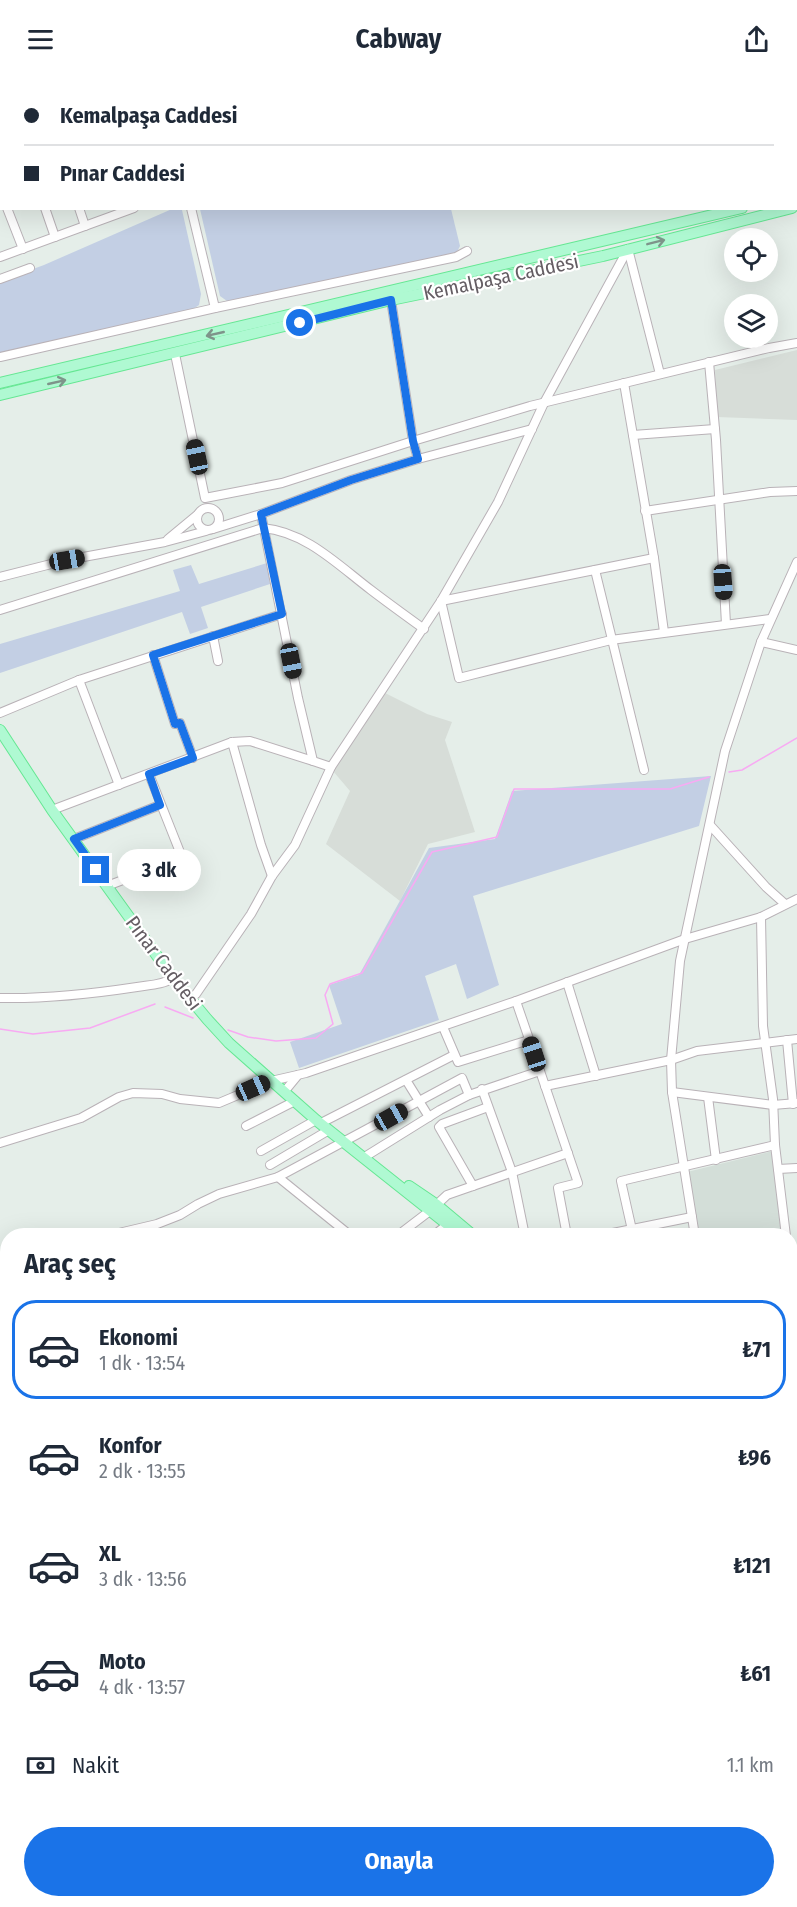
<!DOCTYPE html>
<html lang="tr">
<head>
<meta charset="utf-8">
<style>
  body { margin:0; font-family:"Fira Sans Condensed",sans-serif; background:#f2f2f3; color:#1f2937; height:100vh; display:flex; flex-direction:column; font-size:22px; white-space:nowrap }
  * { box-sizing:border-box; margin:0 }
  p { font-size:20px; color:#747a83 }
  .icon { flex:none; width:33px; height:33px; fill:none; stroke:currentColor; stroke-width:2; stroke-linecap:round; stroke-linejoin:round }
  .map { position:relative; flex:1; overflow:hidden }
  .sheet { position:absolute; left:0px; top:1150px; width:798px; height:680px; display:flex; flex-direction:column; background:#fff; border-radius:24px 24px 0 0; box-shadow:0 6px 24px #0002 }
  .sheet>* { flex:none }
  .banner { position:absolute; left:0px; top:0px; width:798px; height:132px; box-shadow:0 6px 24px #0002; display:grid; align-content:center; height:132px; padding:0 24px; background:#fff }
  .tools { position:absolute; left:724px; top:150px; display:grid; gap:12px }
  .tools a { display:grid; place-items:center; width:54px; height:54px; border-radius:50%; background:#fff; box-shadow:0 6px 24px #0002; font-size:30px }
  .end { position:absolute; width:27px; height:27px; margin:-14px; border:8px solid #1a73e8; background:#fff; box-shadow:0 0 0 3px #fff }
  .from { border-radius:50% }
  .bubble { position:absolute; height:42px; border-radius:21px; background:#fff; box-shadow:0 6px 24px #0002; font-size:20px; font-weight:700; line-height:42px; text-align:center }
  .car { position:absolute; width:18px; height:36px; margin:-18px -9px; border-radius:8px; box-shadow:0 0 4px 2px #0007; background:linear-gradient(#222 24%,#8ab4d8 0 40%,#222 0 76%,#8ab4d8 0 86%,#222 0) }
  .banner b { display:flex; align-items:center; gap:21px; height:57px; font-size:22px }
  .banner b+b { border-top:2px solid #e0e1e3 }
  .banner i { width:15px; height:15px; background:#1f2937 }
  ul { padding:0; list-style:none }
  li { display:flex; align-items:center; gap:18px; height:99px; margin:0 12px 9px; padding:0 12px; border:3px solid transparent; border-radius:24px }
  li div { flex:1 }
  li b { display:block; font-size:22px }
  li em { font-style:normal; font-weight:700 }
  li.selected { border-color:#1a73e8 }
  li>.icon { width:54px; height:54px; stroke-width:1.5 }
  h2 { padding:0 24px; font-size:27px; line-height:72px }
  .pay { display:flex; align-items:center; gap:15px; height:66px; padding:0 24px; font-size:22px }
  .pay p { margin-inline-start:auto }
  .cta { display:flex; gap:12px; margin-top:auto; padding:12px 24px }
  .cta a { flex:1; height:69px; border-radius:36px; background:#1a73e8; color:#fff; font-size:24px; font-weight:700; line-height:69px; text-align:center }
  header { display:flex; justify-content:space-between; align-items:center; height:78px; padding:0 24px; background:#fff; font-size:27px; font-weight:700 }
  .map>svg:first-child { display:block }
  .industrial { fill:#d7ddd8 }
  .education { fill:#d3ded8 }
  .green { fill:#c3cfe4 }
  .lines { fill:none; stroke-linecap:round; stroke-linejoin:round }
  .stream { stroke:#f8aaf3; stroke-width:1.5 }
  .minor-casing { stroke:#b9b2b7; stroke-width:10 }
  .major-casing { stroke:#65e793; stroke-width:12 }
  .minor { stroke:#fff; stroke-width:8 }
  .major { stroke:#aff9d2; stroke-width:10 }
  .oneway { stroke:#7e948a }
  .route { stroke:#1a73e8; stroke-width:8 }
  .labels { text-anchor:middle; dominant-baseline:central; stroke-width:4.5; stroke-linejoin:round; paint-order:stroke }
  .street-label { font-size:20px; fill:#645d63; stroke:#fff }
</style>
</head>
<body>
<header><svg class="icon" aria-label="menu" viewBox="0 0 24 24"><path d="M4 6h16M4 12h16M4 18h16"/></svg>Cabway<svg class="icon" aria-label="share" viewBox="0 0 24 24"><path d="M12 15V3M7 8l5-5 5 5M5 13v7h14v-7"/></svg></header>
<div class="map">
<svg width="797" height="1829" viewBox="0 0 797 1829">
  <rect width="100%" height="100%" fill="#e5eee9"/>
  <g class="industrial">
    <path d="M797 272V342L717 339 715 292Z"/>
    <path d="M383 614 427 636 452 644 445 662 475 754 428 766 400 823 326 766 350 713 333 693Z"/>
  </g>
  <path class="education" d="M773 1073 781 1158H700L687 1094Z"/>
  <g class="green">
    <path d="M172 131 182 132 201 216 199 227 190 233 0 276V203L44 187Z"/>
    <path d="M200 131H451L460 168 457 174 399 188 227 223 220 218Z"/>
    <path d="M267 485 270 506 201 529 208 550 190 556 182 534 0 595V566L180 513 173 492 191 487 199 506Z"/>
    <path d="M711 698 699 748 473 818 499 907 467 921 456 886 425 898 439 942 299 990 290 964 342 946 329 907 359 897 429 770 495 761 512 713Z"/>
    <path d="M0 1771H7L8 1822 30 1823 0 1827Z"/>
    <path d="M96 1822 169 1823 170 1829H72Z"/>
  </g>
  <g class="lines">
    <g class="stream">
      <path d="M729 694 742 692 797 660"/>
      <path d="M165 929 193 940"/>
      <path d="M0 951 33 956 90 950 155 926"/>
      <path d="M228 952 248 959 276 963 316 960 333 946 325 917 330 906 362 895 432 774 497 759 514 711H670L709 699"/>
    </g>
    <defs>
      <g id="minor">
        <path d="M3 0 4 2"/>
        <path d="M36 0 37 2"/>
        <path d="M70 0V2"/>
        <path d="M103 0 104 2"/>
        <path d="M134 0 135 2"/>
        <path d="M200 0V2"/>
        <path d="M469 0V2"/>
        <path d="M241 2 249 0"/>
        <path d="M481 2 487 0"/>
        <path d="M0 112 2 115"/>
        <path d="M7 130 23 171"/>
        <path d="M45 130 55 159"/>
        <path d="M79 130 85 148"/>
        <path d="M191 130 215 230"/>
        <path d="M628 171 660 296"/>
        <path d="M0 179 134 130"/>
        <path d="M0 201 30 190"/>
        <path d="M391 222 413 363 418 381"/>
        <path d="M175 276 205 420 282 405 413 363 530 328 769 270 797 265"/>
        <path d="M0 279 215 230 456 179 467 173"/>
        <path d="M709 284 716 362 726 546"/>
        <path d="M624 305 654 480 664 554"/>
        <path d="M633 357 715 351"/>
        <circle cx="208" cy="441" r="11"/>
        <path d="M645 433 770 414 797 413"/>
        <path d="M261 436 298 620 313 683 331 689"/>
        <path d="M213 451 261 436 351 402 418 381 532 351"/>
        <path d="M168 461 197 437"/>
        <path d="M654 480 441 523 459 600 611 562 770 541"/>
        <path d="M595 492 644 692"/>
        <path d="M0 499 67 482 165 464 206 453"/>
        <path d="M0 532 263 450C306 454 338 487 371 512 388 525 406 538 424 551"/>
        <path d="M213 558 218 583"/>
        <path d="M761 564 797 572"/>
        <path d="M153 577 175 646 180 645 193 680"/>
        <path d="M79 602 119 707"/>
        <path d="M0 635 79 602 282 536"/>
        <path d="M232 664 250 663 313 683"/>
        <path d="M149 696 191 802"/>
        <path d="M52 732 232 664 261 767 272 798"/>
        <path d="M710 747 766 809 785 826"/>
        <path d="M74 761 160 727"/>
        <path d="M107 808 181 780"/>
        <path d="M761 839 763 948 773 1021 775 1067 786 1158"/>
        <path d="M567 904 596 998"/>
        <path d="M0 920C46 921 91 916 137 909 149 907 163 907 173 900"/>
        <path d="M190 921 196 916 251 836 272 798 295 767 331 689 441 523 498 424 544 325 628 171"/>
        <path d="M443 949 458 984 529 962"/>
        <path d="M787 962 793 1026"/>
        <path d="M540 993 578 1105 558 1110 567 1158"/>
        <path d="M406 1002 429 1039"/>
        <path d="M545 1008 671 982 697 973 797 961"/>
        <path d="M482 1011 512 1094 525 1158"/>
        <path d="M284 1014 298 997"/>
        <path d="M672 1014 773 1027 797 1025"/>
        <path d="M708 1019 716 1082"/>
        <path d="M321 1045 454 977"/>
        <path d="M246 1048 295 1023"/>
        <path d="M0 1065 81 1040 119 1019 133 1015 162 1016 180 1021 219 1025 271 1003 306 995 516 923 685 861 761 839 797 821"/>
        <path d="M261 1073 316 1042"/>
        <path d="M363 1080 440 1032 469 1017 540 993 516 923"/>
        <path d="M270 1087 329 1052"/>
        <path d="M778 1091 797 1090"/>
        <path d="M278 1099 351 1158"/>
        <path d="M473 1108 439 1049 442 1046 488 1029"/>
        <path d="M632 1152 621 1103 775 1067"/>
        <path d="M106 1158 157 1146 180 1137 198 1126 219 1116 278 1099 462 1000 469 1017"/>
        <path d="M397 1158 431 1132 447 1117 568 1075"/>
        <path d="M433 1158 448 1146"/>
        <path d="M598 1158 692 1139"/>
        <path d="M695 1158 672 1014 671 982 680 883 725 673 761 564 797 484"/>
        <path d="M0 1183 8 1182"/>
        <path d="M790 1201 797 1198"/>
        <path d="M790 1235H797"/>
        <path d="M790 1260H797"/>
        <path d="M790 1290 797 1289"/>
        <path d="M791 1303 797 1324"/>
        <path d="M790 1346H797"/>
        <path d="M790 1367H797"/>
        <path d="M0 1436H8"/>
        <path d="M790 1451 797 1469"/>
        <path d="M790 1529 797 1531"/>
        <path d="M790 1551 797 1550"/>
        <path d="M790 1628 797 1630"/>
        <path d="M790 1659 797 1658"/>
        <path d="M790 1785 797 1783"/>
        <path d="M95 1822 97 1829"/>
        <path d="M243 1822 245 1829"/>
        <path d="M332 1822 334 1829"/>
        <path d="M462 1822 464 1829"/>
        <path d="M506 1822 508 1829"/>
        <path d="M547 1822 549 1829"/>
        <path d="M582 1822 585 1829"/>
        <path d="M710 1822 711 1829"/>
        <path d="M757 1822 759 1829"/>
        <path d="M608 1829 619 1822"/>
        <path d="M782 1829 797 1820"/>
      </g>
      <g id="major">
        <path d="M796 118 797 117"/>
        <path d="M0 305 742 130"/>
        <path d="M0 317 391 222 603 178 792 130"/>
        <path d="M0 652 52 732 173 900 207 941 229 965 316 1042 462 1158"/>
        <path d="M409 1108 437 1127 474 1158"/>
        <path d="M35 1829 68 1822"/>
      </g>
    </defs>
    <use href="#minor" class="minor-casing"/>
    <use href="#major" class="major-casing"/>
    <use href="#minor" class="minor"/>
    <use href="#major" class="major"/>
  </g>
  <defs><path id="oneway-shaft" d="M-6 0H5M1.5-3L5.5 0L1.5 3" fill="none" stroke-width="1.6" stroke-linecap="round" stroke-linejoin="round" transform="scale(1.5)"/></defs>
  <g class="oneway">
    <use href="#oneway-shaft" transform="translate(656 164) rotate(-14)"/>
    <use href="#oneway-shaft" transform="translate(215 256) rotate(167)"/>
    <use href="#oneway-shaft" transform="translate(57 304) rotate(-13)"/>
  </g>
  <g class="lines">
    <path class="route" d="M96 792 74 761 160 727 149 696 193 680 180 645 175 646 153 577 282 536 261 436 351 402 418 381 413 363 391 222 300 245"/>
  </g>
  <g class="labels">
    <g class="street-label">
      <text transform="translate(501 199) rotate(-12)">Kemalpaşa Caddesi</text>
      <text transform="translate(164 885) rotate(53)">Pınar Caddesi</text>
    </g>
  </g>
</svg>
<div class="tools">
<a><svg class="icon" aria-label="locate" viewBox="0 0 24 24"><circle cx="12" cy="12" r="6"/><path d="M12 2v4M12 18v4M2 12h4M18 12h4"/></svg></a>
<a><svg class="icon" aria-label="layers" viewBox="0 0 24 24"><path d="M12 4l9 5-9 5-9-5zM3 14l9 5 9-5"/></svg></a>
</div>
<i class="end from" style="left:300px;top:245px"></i>
<i class="end" style="left:96px;top:792px"></i>
<div class="bubble" style="left:117px;top:771px;width:84px">3 dk</div>
<i class="car" style="left:197px;top:379px;rotate:348deg"></i>
<i class="car" style="left:67px;top:482px;rotate:80deg"></i>
<i class="car" style="left:723px;top:504px;rotate:176deg"></i>
<i class="car" style="left:291px;top:583px;rotate:169deg"></i>
<i class="car" style="left:534px;top:976px;rotate:342deg"></i>
<i class="car" style="left:253px;top:1010px;rotate:66deg"></i>
<i class="car" style="left:391px;top:1039px;rotate:61deg"></i>
<div class="banner">
<b><i class="from"></i>Kemalpaşa Caddesi</b>
<b><i></i>Pınar Caddesi</b>
</div>
<section class="sheet">
<h2>Araç seç</h2>
<ul>
<li class="selected"><svg class="icon" aria-label="car" viewBox="0 0 24 24"><path d="M5 17H2v-5l4-1 3-4h7l3 4 3 1v5h-3M9 17h6M6 11h13"/><circle cx="7" cy="17" r="2"/><circle cx="17" cy="17" r="2"/></svg><div><b>Ekonomi</b><p>1 dk · 13:54</p></div><em>₺71</em></li>
<li><svg class="icon" aria-label="car" viewBox="0 0 24 24"><path d="M5 17H2v-5l4-1 3-4h7l3 4 3 1v5h-3M9 17h6M6 11h13"/><circle cx="7" cy="17" r="2"/><circle cx="17" cy="17" r="2"/></svg><div><b>Konfor</b><p>2 dk · 13:55</p></div><em>₺96</em></li>
<li><svg class="icon" aria-label="car" viewBox="0 0 24 24"><path d="M5 17H2v-5l4-1 3-4h7l3 4 3 1v5h-3M9 17h6M6 11h13"/><circle cx="7" cy="17" r="2"/><circle cx="17" cy="17" r="2"/></svg><div><b>XL</b><p>3 dk · 13:56</p></div><em>₺121</em></li>
<li><svg class="icon" aria-label="car" viewBox="0 0 24 24"><path d="M5 17H2v-5l4-1 3-4h7l3 4 3 1v5h-3M9 17h6M6 11h13"/><circle cx="7" cy="17" r="2"/><circle cx="17" cy="17" r="2"/></svg><div><b>Moto</b><p>4 dk · 13:57</p></div><em>₺61</em></li>
</ul>
<div class="pay"><svg class="icon" aria-label="cash" viewBox="0 0 24 24"><path d="M3 7h18v10H3z"/><circle cx="12" cy="12" r="2"/></svg>Nakit<p>1.1 km</p></div>
<div class="cta"><a>Onayla</a></div>
</section>
</div>
</body>
</html>
